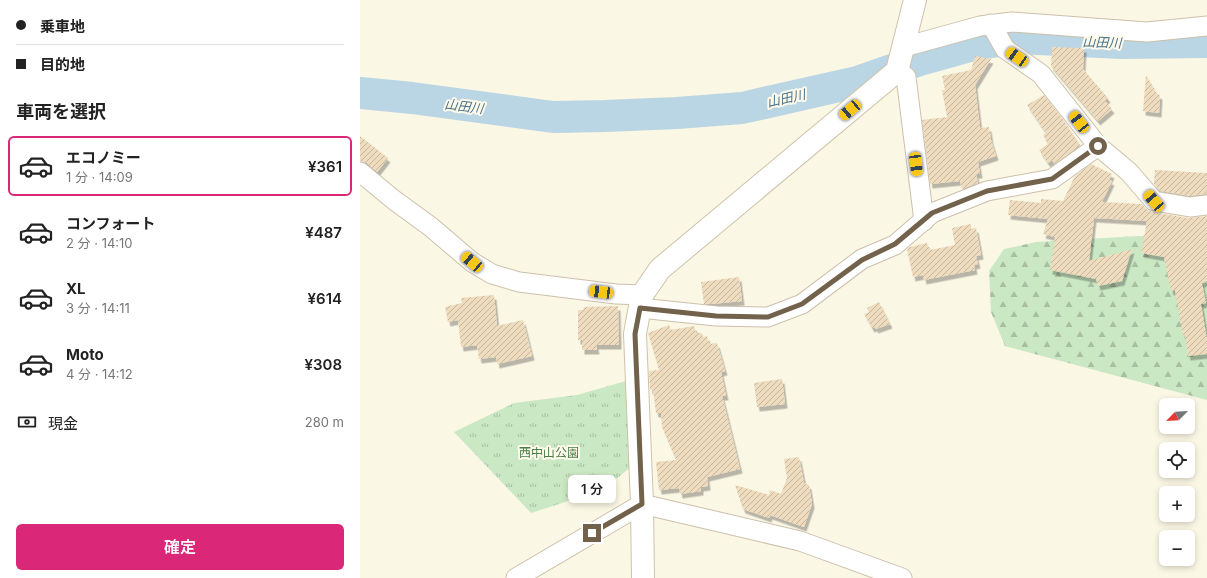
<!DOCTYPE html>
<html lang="ja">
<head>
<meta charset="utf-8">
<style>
  body { margin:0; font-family:Inter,"Noto Sans JP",sans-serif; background:#f2f2f2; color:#222; height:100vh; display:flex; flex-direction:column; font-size:15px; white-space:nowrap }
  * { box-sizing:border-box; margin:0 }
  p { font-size:13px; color:#767676 }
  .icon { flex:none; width:22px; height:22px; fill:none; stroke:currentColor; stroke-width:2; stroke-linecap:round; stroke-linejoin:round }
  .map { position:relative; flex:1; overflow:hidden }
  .panel { display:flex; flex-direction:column; background:#fff; width:360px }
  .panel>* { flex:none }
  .hud { display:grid; align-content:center; height:88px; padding:0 16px; background:#fff }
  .needle { width:26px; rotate:246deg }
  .buttons { position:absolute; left:799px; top:398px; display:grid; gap:8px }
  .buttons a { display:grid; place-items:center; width:36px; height:36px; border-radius:6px; background:#fff; box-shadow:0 2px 6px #0003; font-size:20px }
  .end { position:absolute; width:18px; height:18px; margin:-9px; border:5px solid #72614b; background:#fff; box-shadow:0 0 0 2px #fff }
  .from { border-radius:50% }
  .bubble { position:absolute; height:28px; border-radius:6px; background:#fff; box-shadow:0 2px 6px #0003; font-size:13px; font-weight:600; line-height:28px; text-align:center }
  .car { position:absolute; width:12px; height:24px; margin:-12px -6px; border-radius:5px; box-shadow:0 0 3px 1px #0007; background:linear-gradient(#f5c518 24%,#345 0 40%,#f5c518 0 76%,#345 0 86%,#f5c518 0) }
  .hud b { display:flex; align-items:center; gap:14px; height:38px; font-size:15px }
  .hud b+b { border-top:1px solid #e0e0e0 }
  .hud i { width:10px; height:10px; background:#222 }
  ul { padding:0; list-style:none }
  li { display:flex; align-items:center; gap:12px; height:60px; margin:0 8px 6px; padding:0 8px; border:2px solid transparent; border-radius:6px }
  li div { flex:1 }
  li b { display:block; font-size:15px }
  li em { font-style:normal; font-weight:600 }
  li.on { border-color:#db2777 }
  li>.icon { width:36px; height:36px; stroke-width:1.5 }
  h2 { padding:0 16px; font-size:18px; line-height:48px }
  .pay { display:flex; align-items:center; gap:10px; height:44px; padding:0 16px; font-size:15px }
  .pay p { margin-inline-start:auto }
  .cta { display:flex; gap:8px; margin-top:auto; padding:8px 16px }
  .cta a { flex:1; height:46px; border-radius:6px; background:#db2777; color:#fff; font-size:16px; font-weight:600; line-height:46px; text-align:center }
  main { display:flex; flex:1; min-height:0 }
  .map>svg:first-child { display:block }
  .forest { fill:url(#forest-firs) }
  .park { fill:url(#park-tufts) }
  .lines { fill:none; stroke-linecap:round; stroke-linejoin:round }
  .river { stroke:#bad5e3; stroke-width:32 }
  .building { fill:url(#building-hatch); filter:url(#shadow) }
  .street-casing { stroke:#ccc0ac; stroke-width:21 }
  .secondary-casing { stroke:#cfc2a9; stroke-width:24 }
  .street { stroke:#fff; stroke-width:19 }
  .secondary { stroke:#fff; stroke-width:22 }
  .route { stroke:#72614b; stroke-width:5 }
  .labels { text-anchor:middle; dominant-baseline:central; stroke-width:4; stroke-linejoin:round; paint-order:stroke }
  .park-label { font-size:12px; fill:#4c7d47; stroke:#fefaeb }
  .water-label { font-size:13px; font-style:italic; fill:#4a738b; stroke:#fefaeb }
</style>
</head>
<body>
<main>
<section class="panel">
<div class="hud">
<b><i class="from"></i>乗車地</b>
<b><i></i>目的地</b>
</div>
<h2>車両を選択</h2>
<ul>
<li class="on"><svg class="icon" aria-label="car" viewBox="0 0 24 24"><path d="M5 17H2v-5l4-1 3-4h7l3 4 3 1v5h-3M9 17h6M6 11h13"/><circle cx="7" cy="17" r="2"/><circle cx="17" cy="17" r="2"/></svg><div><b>エコノミー</b><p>1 分 · 14:09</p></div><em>¥361</em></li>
<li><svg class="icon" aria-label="car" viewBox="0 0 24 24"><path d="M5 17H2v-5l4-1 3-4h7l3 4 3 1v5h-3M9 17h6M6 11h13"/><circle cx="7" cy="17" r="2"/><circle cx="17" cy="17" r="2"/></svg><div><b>コンフォート</b><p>2 分 · 14:10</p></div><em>¥487</em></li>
<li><svg class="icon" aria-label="car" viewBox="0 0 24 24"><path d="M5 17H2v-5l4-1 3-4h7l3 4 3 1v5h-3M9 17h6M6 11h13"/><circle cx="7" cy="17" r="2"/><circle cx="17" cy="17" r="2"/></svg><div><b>XL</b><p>3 分 · 14:11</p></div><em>¥614</em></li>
<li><svg class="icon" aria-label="car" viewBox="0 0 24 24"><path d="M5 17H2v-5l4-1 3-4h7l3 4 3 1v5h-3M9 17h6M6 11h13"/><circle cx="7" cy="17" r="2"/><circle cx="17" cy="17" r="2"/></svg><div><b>Moto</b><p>4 分 · 14:12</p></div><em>¥308</em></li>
</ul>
<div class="pay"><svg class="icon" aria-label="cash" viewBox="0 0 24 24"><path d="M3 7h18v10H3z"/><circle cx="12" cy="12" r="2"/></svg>現金<p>280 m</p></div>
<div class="cta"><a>確定</a></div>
</section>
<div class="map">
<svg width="847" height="578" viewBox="0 0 847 578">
  <defs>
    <pattern id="forest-firs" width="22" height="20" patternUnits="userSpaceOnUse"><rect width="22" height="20" fill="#cbe8c4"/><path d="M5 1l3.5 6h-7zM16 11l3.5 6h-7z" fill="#a9bfa1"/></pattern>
    <pattern id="park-tufts" width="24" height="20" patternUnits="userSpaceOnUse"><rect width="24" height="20" fill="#cbe8c4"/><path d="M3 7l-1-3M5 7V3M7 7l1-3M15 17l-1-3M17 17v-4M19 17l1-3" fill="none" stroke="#a9bfa1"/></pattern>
    <pattern id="building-hatch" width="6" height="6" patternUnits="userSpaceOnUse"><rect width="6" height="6" fill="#efdcbe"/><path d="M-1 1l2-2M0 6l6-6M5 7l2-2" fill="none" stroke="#c6b69c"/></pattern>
    <filter id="shadow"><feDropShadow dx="2.5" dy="4.5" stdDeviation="0" flood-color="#0004"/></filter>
  </defs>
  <rect width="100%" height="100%" fill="#fbf7e5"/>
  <path class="forest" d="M778 236 847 239V400L645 346 631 312 629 271 644 249 676 242Z"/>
  <path class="park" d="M266 381 272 466 243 490 171 513 94 432 154 403 217 395Z"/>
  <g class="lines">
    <path class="river" d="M0 93 52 98 193 117 245 116 317 113 382 108 497 82 563 59 613 45 656 38 762 43 847 42"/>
  </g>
  <g class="building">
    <path d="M692 47 724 48 723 69 748 98 745 101 752 109 738 121 691 66Z"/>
    <path d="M615 56 631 59 615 85 620 128 629 127 631 140 636 156 618 162 620 174H616L618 183 602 189 600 181 570 184 562 120 587 117 582 90H585L582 76 611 70Z"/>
    <path d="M786 75 797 94 800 95 799 113 783 111Z"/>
    <path d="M684 95 704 121 720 145 695 164 692 160 688 163 679 150 688 144 683 135 686 133 667 105Z"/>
    <path d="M0 136 28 158 17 172 7 163 0 161Z"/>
    <path d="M731 164 752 174 749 180 752 181 742 202 782 204 786 209 792 212 828 218 847 216V282L842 283 846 303 841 304 847 340V354L828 356 825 335 823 336 815 290 811 291 804 257 781 253 787 221 734 218 729 261 772 249 762 281 738 286 736 279 690 270 695 237 683 234 688 219 648 215 650 200 681 203V199L703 201 715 176Z"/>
    <path d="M795 170 847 173V194L830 196 800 191 794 184Z"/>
    <path d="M611 224V229L616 228 621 255 616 256 618 264 614 265 615 270 564 280 563 275 553 277 547 249 550 247 567 243 570 250 595 245 592 228Z"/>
    <path d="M379 277 382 301 351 304H344L341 282Z"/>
    <path d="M134 295 137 326 163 320 172 356 137 364 136 357 119 359 117 345 101 347 98 320 88 322 85 307 102 303 101 298Z"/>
    <path d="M519 302 530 324 516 329 515 327 512 328 504 314 509 312 507 308Z"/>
    <path d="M258 306 259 345H236L237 350H222V340H218V310H223L224 307Z"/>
    <path d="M309 325 311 330 334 326 336 333H342L343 337 347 336 349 344 357 343 365 371 361 372 366 396H362L380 469 347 477 348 486 341 487V491L320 494 319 488 299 490 296 462 316 460 302 427 301 413H296L293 389 290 390 289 371 299 370 288 333Z"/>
    <path d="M422 379 425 404 397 407 394 383Z"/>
    <path d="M439 457 444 483 449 485 452 504 444 527 410 515 409 518 383 509 375 485 409 495 410 490 421 494 427 478 424 459Z"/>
  </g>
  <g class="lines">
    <defs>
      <g id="street">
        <path d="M631 24 645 49 681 74 738 146 769 172 794 201 830 207 847 205"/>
        <path d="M544 47 620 26 652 22 787 32 847 26"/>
        <path d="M537 71 546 77 564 221"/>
        <path d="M0 172 34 200 71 227 112 262 132 274 159 282 256 294 282 295"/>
        <path d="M280 308 356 316 408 317 442 304 502 259 535 245 572 213 627 191 692 179 738 146"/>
        <path d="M156 578 282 504 440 541 542 578"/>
      </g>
      <path id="secondary" d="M283 578 282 504 275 334 282 295 300 269 537 71 555 0"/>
    </defs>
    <use href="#street" class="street-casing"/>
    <use href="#secondary" class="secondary-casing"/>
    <use href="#street" class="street"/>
    <use href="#secondary" class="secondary"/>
  </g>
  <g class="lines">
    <path class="route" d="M232 533 282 504 275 334 280 308 356 316 408 317 442 304 502 260 535 244 572 213 627 191 692 179 738 146"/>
  </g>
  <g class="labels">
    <g class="park-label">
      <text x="189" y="452">西中山公園</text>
    </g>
    <g class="water-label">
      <text transform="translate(742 42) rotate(2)">山田川</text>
      <text transform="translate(426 98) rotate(-13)">山田川</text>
      <text transform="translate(104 106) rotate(7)">山田川</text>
    </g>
  </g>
</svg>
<div class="buttons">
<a><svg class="needle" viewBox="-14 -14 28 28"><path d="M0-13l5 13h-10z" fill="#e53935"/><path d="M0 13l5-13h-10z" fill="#767676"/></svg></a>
<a><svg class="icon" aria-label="locate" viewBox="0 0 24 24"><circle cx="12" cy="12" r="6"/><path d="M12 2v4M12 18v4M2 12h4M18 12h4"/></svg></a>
<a>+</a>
<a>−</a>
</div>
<i class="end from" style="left:738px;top:146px"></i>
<i class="end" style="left:232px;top:533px"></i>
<div class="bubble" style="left:208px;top:475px;width:48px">1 分</div>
<i class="car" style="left:657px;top:57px;rotate:304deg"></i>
<i class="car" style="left:490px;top:110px;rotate:230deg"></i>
<i class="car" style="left:719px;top:122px;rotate:322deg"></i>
<i class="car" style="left:556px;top:164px;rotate:173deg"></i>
<i class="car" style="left:794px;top:201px;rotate:319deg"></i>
<i class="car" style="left:112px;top:262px;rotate:310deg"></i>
<i class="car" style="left:241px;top:292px;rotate:277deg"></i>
</div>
</main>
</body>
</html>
